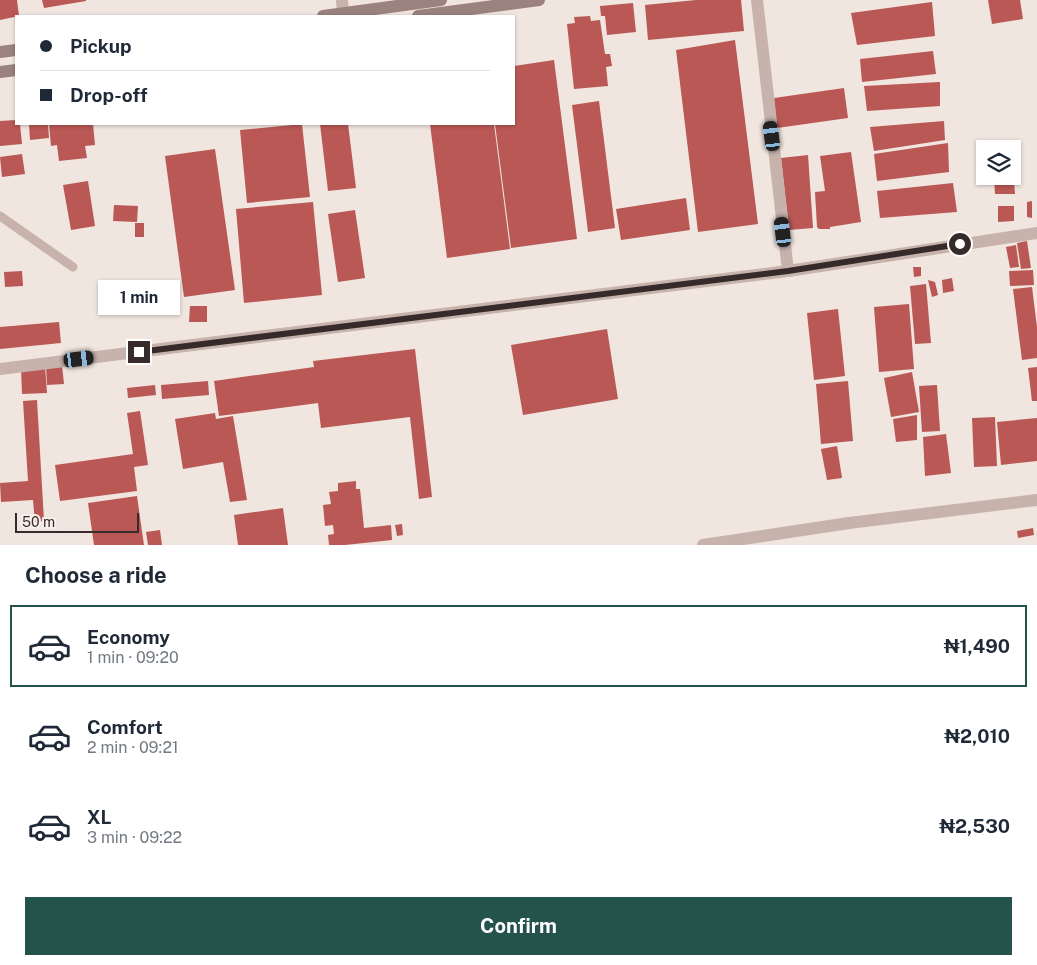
<!DOCTYPE html>
<html lang="en">
<head>
<meta charset="utf-8">
<style>
  body { margin:0; font-family:"Public Sans",sans-serif; background:#f6f6f7; color:#1f2937; height:100vh; display:flex; flex-direction:column; font-size:19px; white-space:nowrap }
  * { box-sizing:border-box; margin:0 }
  p { font-size:16px; color:#747a83 }
  .icon { flex:none; width:28px; height:28px; fill:none; stroke:currentColor; stroke-width:2; stroke-linecap:round; stroke-linejoin:round }
  .map { position:relative; height:545px; overflow:hidden }
  .details { display:flex; flex-direction:column; background:#fff; flex:1 }
  .details>* { flex:none }
  .banner { position:absolute; left:15px; top:15px; width:500px; height:110px; border-radius:0px; box-shadow:0 1px 4px #0004; display:grid; align-content:center; height:110px; padding:0 25px; background:#fff }
  .fabs { position:absolute; left:976px; top:140px; display:grid; gap:10px }
  .fabs a { display:grid; place-items:center; width:45px; height:45px; border-radius:0px; background:#fff; box-shadow:0 1px 4px #0004; font-size:25px }
  .scale { position:absolute; left:15px; bottom:12px; width:124px; box-sizing:border-box; padding-left:5px; border:2px solid #362b2a; border-top:0; font-size:14px; line-height:18px; white-space:nowrap; color:#362b2a; -webkit-text-stroke:4px #f8efeb; paint-order:stroke }
  .end { position:absolute; width:22px; height:22px; margin:-11px; border:6px solid #362b2a; background:#fff; box-shadow:0 0 0 2px #fff }
  .from { border-radius:50% }
  .bubble { position:absolute; height:35px; border-radius:0px; background:#fff; box-shadow:0 1px 4px #0004; font-size:16px; font-weight:700; line-height:35px; text-align:center }
  .car { position:absolute; width:15px; height:30px; margin:-15px -8px; border-radius:6px; box-shadow:0 0 4px 1px #0007; background:linear-gradient(#222 24%,#8ab4d8 0 40%,#222 0 76%,#8ab4d8 0 86%,#222 0) }
  .banner b { display:flex; align-items:center; gap:18px; height:48px; font-size:19px }
  .banner b+b { border-top:1px solid #e0e1e3 }
  .banner i { width:12px; height:12px; background:#1f2937 }
  ul { padding:0; list-style:none }
  li { display:flex; align-items:center; gap:15px; height:82px; margin:0 10px 8px; padding:0 15px; border:2px solid transparent; border-radius:0px }
  li div { flex:1 }
  li b { display:block; font-size:19px }
  li em { font-style:normal; font-weight:700 }
  li.selected { border-color:#24534c }
  li>.icon { width:45px; height:45px; stroke-width:1.5 }
  h2 { padding:0 25px; font-size:22px; line-height:60px }
  .action { display:flex; gap:10px; margin-top:auto; padding:10px 25px }
  .action a { flex:1; height:58px; border-radius:0px; background:#24534c; color:#fff; font-size:20px; font-weight:700; line-height:58px; text-align:center }
  .map>svg:first-child { display:block }
  .building { fill:#b95854 }
  .lines { fill:none; stroke-linecap:round; stroke-linejoin:round }
  .service { stroke:#c7b3ac; stroke-width:9 }
  .minor { stroke:#c7b3ac; stroke-width:12 }
  .secondary { stroke:#9b827e; stroke-width:12 }
  .route { stroke:#362b2a; stroke-width:6 }
</style>
</head>
<body>
<div class="map">
<svg width="1037" height="545" viewBox="0 0 1037 545">
  <rect width="100%" height="100%" fill="#f0e5df"/>
  <g class="building">
    <path d="M0 0H17L19 16 0 20Z"/>
    <path d="M42 0H86V1L44 8Z"/>
    <path d="M696 0H741L744 31 648 40 645 5Z"/>
    <path d="M988 0H1020L1023 19 992 24Z"/>
    <path d="M932 2 935 36 857 45 851 13Z"/>
    <path d="M633 3 636 32 607 35 605 16H601L600 6Z"/>
    <path d="M590 16 591 21 600 20 605 54H610L612 66 606 67 608 86 574 89 567 24 575 23 574 17Z"/>
    <path d="M735 40 758 224 698 232 676 50Z"/>
    <path d="M933 51 936 74 862 82 860 59Z"/>
    <path d="M554 60 577 239 511 248 495 124H514V66Z"/>
    <path d="M940 82V106L867 111 864 86Z"/>
    <path d="M844 88 848 118 777 128 774 98Z"/>
    <path d="M599 101 615 228 588 232 572 105Z"/>
    <path d="M16 120V124H20L22 144 0 146V121Z"/>
    <path d="M944 121 945 140 874 151 870 127Z"/>
    <path d="M29 124H48L49 138 30 140Z"/>
    <path d="M49 124H93L95 145 85 146 87 158 59 161 57 145 51 146Z"/>
    <path d="M302 124 310 197 247 203 240 130Z"/>
    <path d="M320 124H348L356 188 328 191Z"/>
    <path d="M430 124H494L510 249 447 258Z"/>
    <path d="M948 143 949 172 877 181 874 154Z"/>
    <path d="M1011 146H1017L1018 168 1012 169V149H1011Z"/>
    <path d="M215 149 235 290 184 297 165 156Z"/>
    <path d="M851 152 861 222 830 227V229H819L817 227 815 192 825 191 820 156Z"/>
    <path d="M22 154 25 174 2 177 0 157Z"/>
    <path d="M808 155 813 228 789 230 781 158Z"/>
    <path d="M994 176H1009V181H1014L1015 194H995Z"/>
    <path d="M88 181 95 226 71 230 63 185Z"/>
    <path d="M953 183 957 212 880 218 877 191Z"/>
    <path d="M686 198 690 230 621 240 616 209Z"/>
    <path d="M1032 201V218L1027 217V202Z"/>
    <path d="M313 202 322 295 244 303 236 209Z"/>
    <path d="M114 205 138 206 137 222 113 221Z"/>
    <path d="M998 206H1014V221L998 222Z"/>
    <path d="M355 210 365 278 338 282 328 214Z"/>
    <rect x="135" y="223" width="9" height="14"/>
    <path d="M1027 241 1031 268 1021 269 1017 243Z"/>
    <path d="M1016 245 1019 267 1010 268 1006 247Z"/>
    <path d="M913 267H921V276L914 277Z"/>
    <path d="M1033 270 1034 285 1010 286 1009 271Z"/>
    <path d="M22 271 23 286 5 287 4 272Z"/>
    <path d="M952 278 954 291 943 293 942 280Z"/>
    <path d="M928 280 935 282 938 295 932 297Z"/>
    <path d="M926 284 931 343 915 344 910 286Z"/>
    <path d="M1032 287 1037 327V358L1022 360 1013 289Z"/>
    <path d="M909 304 914 369 879 372 874 307Z"/>
    <path d="M190 306H207V322H189Z"/>
    <path d="M838 309 845 376 814 380 807 313Z"/>
    <path d="M59 322 61 343 0 349V327Z"/>
    <path d="M607 329 618 399 523 415 511 345Z"/>
    <path d="M415 349 432 497 419 499 410 417 321 428 318 403 219 416 214 381 314 367 313 361Z"/>
    <path d="M62 365 64 384 47 385 46 366Z"/>
    <path d="M45 366 47 393 22 394 21 368Z"/>
    <path d="M1037 367V401H1032L1028 368Z"/>
    <path d="M912 372 919 412 891 417 884 378Z"/>
    <path d="M208 381 209 395 162 399 161 385Z"/>
    <path d="M848 381 853 441 821 444 816 384Z"/>
    <path d="M155 385 156 395 128 398 127 388Z"/>
    <path d="M937 385 940 431 922 432 919 386Z"/>
    <path d="M37 400 44 521 35 522 33 500 1 502 0 483 28 481 23 401Z"/>
    <path d="M140 411 148 465 134 467 137 491 60 501 55 465 133 454 127 413Z"/>
    <path d="M215 413 216 419 233 416 247 500 230 502 223 462 183 469 175 419Z"/>
    <path d="M917 415V440L896 442 893 419Z"/>
    <path d="M995 417 997 466 974 467 972 418Z"/>
    <path d="M1037 418V461L1001 465 997 422Z"/>
    <path d="M946 434 951 473 925 476 923 437Z"/>
    <path d="M837 446 842 478 827 480 821 449Z"/>
    <path d="M356 481V489H360L364 528 391 525 392 540 345 545H329L328 535 334 534 333 525 325 526 323 505 331 504 329 492 338 491V483Z"/>
    <path d="M137 496 144 545H94L88 503Z"/>
    <path d="M283 508 288 545H238L234 515Z"/>
    <path d="M402 524 403 535 397 536 395 525Z"/>
    <path d="M1033 528 1034 535 1018 538 1017 531Z"/>
    <path d="M160 530 162 545H148L146 532Z"/>
  </g>
  <g class="lines">
    <path class="service" d="M0 216 73 267"/>
    <g class="minor">
      <path d="M342 0 343 14"/>
      <path d="M757 0 788 271"/>
      <path d="M0 369 788 271 1037 233"/>
      <path d="M703 545 849 523 1037 500"/>
    </g>
    <g class="secondary">
      <path d="M323 16 441 0"/>
      <path d="M418 16 539 0"/>
      <path d="M0 52 16 50"/>
      <path d="M0 72 16 70"/>
    </g>
  </g>
  <g class="lines">
    <path class="route" d="M139 352 788 271 960 244"/>
  </g>
</svg>
<div class="fabs">
<a><svg class="icon" aria-label="layers" viewBox="0 0 24 24"><path d="M12 4l9 5-9 5-9-5zM3 14l9 5 9-5"/></svg></a>
</div>
<div class="scale">50 m</div>
<i class="end from" style="left:960px;top:244px"></i>
<i class="end" style="left:139px;top:352px"></i>
<div class="bubble" style="left:98px;top:280px;width:82px">1 min</div>
<i class="car" style="left:772px;top:136px;rotate:353deg"></i>
<i class="car" style="left:783px;top:232px;rotate:353deg"></i>
<i class="car" style="left:79px;top:359px;rotate:83deg"></i>
<div class="banner">
<b><i class="from"></i>Pickup</b>
<b><i></i>Drop-off</b>
</div>
</div>
<section class="details">
<h2>Choose a ride</h2>
<ul>
<li class="selected"><svg class="icon" aria-label="car" viewBox="0 0 24 24"><path d="M5 17H2v-5l4-1 3-4h7l3 4 3 1v5h-3M9 17h6M6 11h13"/><circle cx="7" cy="17" r="2"/><circle cx="17" cy="17" r="2"/></svg><div><b>Economy</b><p>1 min · 09:20</p></div><em>₦1,490</em></li>
<li><svg class="icon" aria-label="car" viewBox="0 0 24 24"><path d="M5 17H2v-5l4-1 3-4h7l3 4 3 1v5h-3M9 17h6M6 11h13"/><circle cx="7" cy="17" r="2"/><circle cx="17" cy="17" r="2"/></svg><div><b>Comfort</b><p>2 min · 09:21</p></div><em>₦2,010</em></li>
<li><svg class="icon" aria-label="car" viewBox="0 0 24 24"><path d="M5 17H2v-5l4-1 3-4h7l3 4 3 1v5h-3M9 17h6M6 11h13"/><circle cx="7" cy="17" r="2"/><circle cx="17" cy="17" r="2"/></svg><div><b>XL</b><p>3 min · 09:22</p></div><em>₦2,530</em></li>
</ul>
<div class="action"><a>Confirm</a></div>
</section>
</body>
</html>
